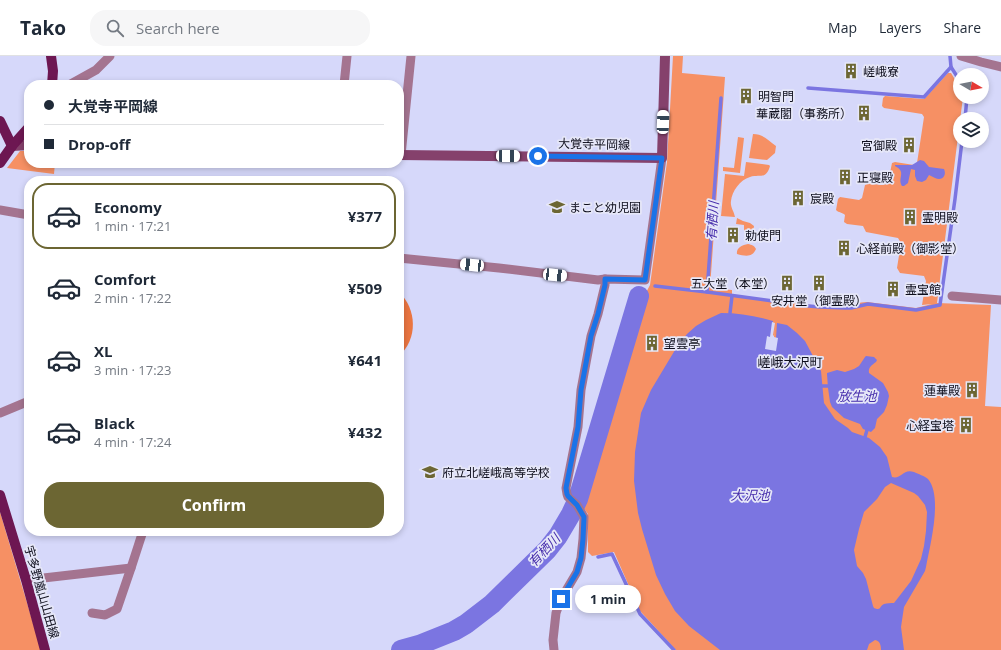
<!DOCTYPE html>
<html lang="en">
<head>
<meta charset="utf-8">
<style>
  body { margin:0; font-family:"Open Sans","Noto Sans JP",sans-serif; background:#f6f6f7; color:#1f2937; height:100vh; display:flex; flex-direction:column; font-size:15px; white-space:nowrap }
  * { box-sizing:border-box; margin:0 }
  p { font-size:13px; color:#747a83 }
  .icon { flex:none; width:22px; height:22px; fill:none; stroke:currentColor; stroke-width:2; stroke-linecap:round; stroke-linejoin:round }
  .map { position:relative; flex:1; overflow:hidden }
  .details { position:absolute; left:24px; top:120px; width:380px; height:360px; display:flex; flex-direction:column; background:#fff; border-radius:16px; box-shadow:0 2px 6px #0003 }
  .details>* { flex:none }
  .guide { position:absolute; left:24px; top:24px; width:380px; height:88px; border-radius:16px; box-shadow:0 2px 6px #0003; display:grid; align-content:center; height:88px; padding:0 20px; background:#fff }
  .needle { width:26px; rotate:100deg }
  .fabs { position:absolute; left:953px; top:12px; display:grid; gap:8px }
  .fabs a { display:grid; place-items:center; width:36px; height:36px; border-radius:50%; background:#fff; box-shadow:0 2px 6px #0003; font-size:20px }
  .end { position:absolute; width:18px; height:18px; margin:-9px; border:5px solid #1a73e8; background:#fff; box-shadow:0 0 0 2px #fff }
  .from { border-radius:50% }
  .bubble { position:absolute; height:28px; border-radius:14px; background:#fff; box-shadow:0 2px 6px #0003; font-size:13px; font-weight:700; line-height:28px; text-align:center }
  .car { position:absolute; width:12px; height:24px; margin:-12px -6px; border-radius:5px; box-shadow:0 0 3px 1px #0007; background:linear-gradient(#fff 24%,#345 0 40%,#fff 0 76%,#345 0 86%,#fff 0) }
  .guide b { display:flex; align-items:center; gap:14px; height:38px; font-size:15px }
  .guide b+b { border-top:1px solid #e0e1e3 }
  .guide i { width:10px; height:10px; background:#1f2937 }
  ul { padding:7px 0 0; list-style:none }
  li { display:flex; align-items:center; gap:12px; height:66px; margin:0 8px 6px; padding:0 12px; border:2px solid transparent; border-radius:16px }
  li div { flex:1 }
  li b { display:block; font-size:15px }
  li em { font-style:normal; font-weight:700 }
  li.current { border-color:#6c6633 }
  li>.icon { width:36px; height:36px; stroke-width:1.5 }
  .action { display:flex; gap:8px; margin-top:auto; padding:8px 20px }
  .action a { flex:1; height:46px; border-radius:16px; background:#6c6633; color:#fff; font-size:16px; font-weight:700; line-height:46px; text-align:center }
  header { display:flex; align-items:center; gap:24px; box-sizing:border-box; height:56px; padding:0 20px; background:#fff; border-bottom:1px solid #e0e1e3 }
  header strong { font-size:19px }
  nav { display:flex; gap:22px; margin-inline-start:auto; font-size:14px }
  .search { width:280px; height:36px; background:#f6f6f7; display:flex; align-items:center; gap:10px; box-sizing:border-box; padding:0 14px; border-radius:16px; color:#747a83; font-size:15px }
  .map>svg:first-child { display:block }
  .green { fill:#f69064 }
  .forest { fill:#ea7541 }
  .water { fill:#7b75e1; fill-rule:evenodd }
  .pier { fill:#d6d8fa }
  .lines { fill:none; stroke-linecap:round; stroke-linejoin:round }
  .stream { stroke:#7b75e1; stroke-width:3.5 }
  .river { stroke:#7b75e1; stroke-width:20 }
  .street { stroke:#a47490; stroke-width:9 }
  .secondary { stroke:#85416c; stroke-width:10 }
  .primary { stroke:#6d1752; stroke-width:10 }
  .route { stroke:#1a73e8; stroke-width:5 }
  .labels { text-anchor:middle; dominant-baseline:central; stroke-width:3.5; stroke-linejoin:round; paint-order:stroke }
  .poi-label { font-size:12px; fill:#0d0d1b; stroke:#e6e7f8; text-anchor:start }
  .street-label { font-size:12px; fill:#0d0d1b; stroke:#e6e7f8 }
  .water-label { font-size:13px; font-style:italic; fill:#452cab; stroke:#e6e7f8 }
  .neighbourhood-label { font-size:13px; fill:#0d0d1b; stroke:#e6e7f8 }
</style>
</head>
<body>
<header>
<strong>Tako</strong>
<div class="search"><svg class="icon" aria-label="search" viewBox="0 0 24 24"><circle cx="10" cy="10" r="6"/><path d="M15 15l6 6"/></svg>Search here</div>
<nav><a>Map</a><a>Layers</a><a>Share</a></nav>
</header>
<div class="map">
<svg width="1001" height="594" viewBox="0 0 1001 594">
  <rect width="100%" height="100%" fill="#d6d8fa"/>
  <g class="green">
    <path d="M673 0H683L682 17 725 21 710 232 732 234V239L820 250 867 246 916 252 932 248 922 249 926 225 924 220 900 217 897 212 901 187 898 182 866 176 863 170 847 168 844 166 845 159C842 156 839 157 836 154L838 143 840 141 859 144 862 142 865 129C872 125 881 132 888 127L892 107 895 106 914 109 917 107 924 61 922 58 884 52 882 50 883 42 885 40 924 43 926 41 948 17H951L960 32V41H963L937 247 991 249 985 350 1001 351V594H676L640 555 614 496 592 500 588 496V458L580 447 592 402 640 248 650 229 667 106Z"/>
    <path d="M753 78C763 78 768 84 776 90L775 97 767 104 749 102Z"/>
    <path d="M738 81 744 82 740 117 723 115V111L734 112Z"/>
    <path d="M20 95H29V107H55L54 118 7 112 17 99Z"/>
    <path d="M746 106 769 109 770 110C766 124 760 118 750 121 740 124 732 135 731 145 730 151 734 155 735 161L721 160 725 118 744 120Z"/>
    <path d="M737 162 743 165 750 167 754 170 753 176 750 177 744 175V169L736 168Z"/>
    <path d="M748 188C752 189 754 189 756 193 752 202 745 200 737 198 736 192 742 189 748 188Z"/>
    <path d="M0 456 41 594H0Z"/>
  </g>
  <path class="forest" d="M399 236C417 253 418 283 399 300Z"/>
  <g class="water">
    <path d="M920 104 924 105 929 111 944 113C947 120 942 125 935 122 933 121 931 120 929 119L926 124 922 126 917 125 915 120V114L911 113 908 127 904 130H902C897 122 907 116 895 110V109H912Z"/>
    <path d="M721 257C739 257 756 260 773 265L771 281 776 282 777 267 787 269 797 277 805 285 821 315 824 347 835 363 848 372 852 376 869 382 880 391 887 401 892 421C901 424 903 412 914 416 918 418 925 420 928 423 943 441 930 489 926 511L925 515 904 551 901 571 904 594H881C881 589 880 585 875 584L869 588 867 594H720L689 570 675 555 665 538 656 519 642 473 638 457 634 425 635 396 641 357 651 334 678 289 687 278 696 270 706 264ZM891 427 914 437 918 440 925 449 927 456 926 475 924 490 921 503 911 525 894 547C891 547 887 547 884 548 879 550 882 555 874 552L873 550 866 523 863 517 857 510 854 494 859 473 864 456 877 443 885 431Z"/>
    <path d="M866 300 874 301 877 304 876 306C872 309 868 311 869 317L883 327 888 336 889 340 887 349 884 356 877 363 875 372 871 376 863 373 860 368 844 362 832 351 830 346 828 332 827 318V317L837 314 845 316 854 313 859 310 865 301Z"/>
  </g>
  <path class="pier" d="M772 266 775 267 773 279 774 280 776 267 774 281 778 282 776 295 765 293 767 280 770 281Z"/>
  <g class="lines">
    <g class="stream">
      <path d="M951 11 960 25"/>
      <path d="M808 32 924 41 951 11 950 0"/>
      <path d="M965 63 967 41"/>
      <path d="M655 230 707 236 721 42"/>
      <path d="M707 236 773 245"/>
      <path d="M797 249 820 251 845 252H851L868 248 916 254 940 249 955 143 962 85"/>
      <path d="M730 257 732 240"/>
      <path d="M822 330H828"/>
      <path d="M865 381 867 374"/>
      <path d="M598 501 612 498 640 558 674 594"/>
    </g>
    <path class="river" d="M401 594 419 589 454 575 466 568 492 548 547 494 558 480 571 458 578 443 639 240"/>
    <g class="street">
      <path d="M961 0 981 6 1001 11"/>
      <path d="M69 29 96 14 110 0"/>
      <path d="M344 29 347 0"/>
      <path d="M401 99 411 0"/>
      <path d="M0 154 29 159"/>
      <path d="M399 202 499 212 598 224 605 223 645 224 662 102"/>
      <path d="M952 240 1001 244"/>
      <path d="M0 357 29 345"/>
      <path d="M26 524 131 512"/>
      <path d="M92 557 105 559 117 553 131 512 143 475"/>
      <path d="M554 594 553 584 556 557 561 543 577 516 581 502 583 483 584 461 577 449 568 441 567 438 566 432 578 371 581 334 591 280 598 258 605 229V223"/>
    </g>
    <g class="secondary">
      <path d="M12 90 29 89"/>
      <path d="M399 99 662 102 665 0"/>
    </g>
    <g class="primary">
      <path d="M51 0 53 15 52 29"/>
      <path d="M0 65 12 90"/>
      <path d="M0 107 12 90 29 71"/>
      <path d="M0 439 26 524 45 594"/>
    </g>
  </g>
  <g class="lines">
    <path class="route" d="M538 100 662 102 645 224 605 223V229L598 258 591 280 581 334 578 371 566 432 567 438 568 440 577 449 584 461 583 483 581 502 577 516 561 543"/>
  </g>
  <defs>
    <symbol id="building-bare" viewBox="-9 -9 18 18"><path d="M-4-6H4V6H1V3H-1V6H-4ZM-2.5-4.3h1.7v1.8h-1.7ZM.8-4.3h1.7v1.8H.8ZM-2.5-1h1.7V.8h-1.7ZM.8-1h1.7V.8H.8Z" fill="#6c6633" stroke="#e6e7f8" stroke-width="2.5" paint-order="stroke"/></symbol>
    <symbol id="school-bare" viewBox="-9 -9 18 18"><path d="M0-5L7-2L0 1L-7-2ZM-4 1L0 2.5L4 1V4Q0 6-4 4Z" fill="#6c6633" stroke="#e6e7f8" stroke-width="2.5" paint-order="stroke"/></symbol>
  </defs>
  <g fill-rule="evenodd">
    <use href="#building-bare" x="840" y="4" width="22" height="22"/>
    <use href="#building-bare" x="735" y="29" width="22" height="22"/>
    <use href="#building-bare" x="853" y="46" width="22" height="22"/>
    <use href="#building-bare" x="898" y="78" width="22" height="22"/>
    <use href="#building-bare" x="834" y="110" width="22" height="22"/>
    <use href="#building-bare" x="787" y="131" width="22" height="22"/>
    <use href="#school-bare" x="546" y="140" width="22" height="22"/>
    <use href="#building-bare" x="899" y="150" width="22" height="22"/>
    <use href="#building-bare" x="722" y="168" width="22" height="22"/>
    <use href="#building-bare" x="833" y="181" width="22" height="22"/>
    <use href="#building-bare" x="776" y="216" width="22" height="22"/>
    <use href="#building-bare" x="808" y="216" width="22" height="22"/>
    <use href="#building-bare" x="882" y="222" width="22" height="22"/>
    <use href="#building-bare" x="641" y="276" width="22" height="22"/>
    <use href="#building-bare" x="961" y="323" width="22" height="22"/>
    <use href="#building-bare" x="955" y="358" width="22" height="22"/>
    <use href="#school-bare" x="419" y="405" width="22" height="22"/>
  </g>
  <g class="labels">
    <g class="poi-label">
      <text x="863" y="15">嵯峨寮</text>
      <text x="758" y="40">明智門</text>
      <text x="852" y="57" text-anchor="end">華蔵閣（事務所）</text>
      <text x="897" y="89" text-anchor="end">宮御殿</text>
      <text x="857" y="121">正寝殿</text>
      <text x="810" y="142">宸殿</text>
      <text x="569" y="151">まこと幼児園</text>
      <text x="922" y="161">霊明殿</text>
      <text x="745" y="179">勅使門</text>
      <text x="856" y="192">心経前殿（御影堂）</text>
      <text x="775" y="227" text-anchor="end">五大堂（本堂）</text>
      <text x="905" y="233">霊宝館</text>
      <text x="819" y="244" text-anchor="middle">安井堂（御霊殿）</text>
      <text x="664" y="287">望雲亭</text>
      <text x="960" y="334" text-anchor="end">蓮華殿</text>
      <text x="954" y="369" text-anchor="end">心経宝塔</text>
      <text x="442" y="416">府立北嵯峨高等学校</text>
    </g>
    <g class="street-label">
      <text transform="translate(594 88) rotate(1)">大覚寺平岡線</text>
      <text transform="translate(42 536) rotate(74)">宇多野嵐山山田線</text>
    </g>
    <g class="water-label">
      <text transform="translate(712 165) rotate(-86)">有栖川</text>
      <text x="857" y="340">放生池</text>
      <text x="750" y="439">大沢池</text>
      <text transform="translate(544 494) rotate(-47)">有栖川</text>
    </g>
    <g class="neighbourhood-label">
      <text x="790" y="306">嵯峨大沢町</text>
    </g>
  </g>
</svg>
<div class="fabs">
<a><svg class="needle" viewBox="-14 -14 28 28"><path d="M0-13l5 13h-10z" fill="#e53935"/><path d="M0 13l5-13h-10z" fill="#747a83"/></svg></a>
<a><svg class="icon" aria-label="layers" viewBox="0 0 24 24"><path d="M12 4l9 5-9 5-9-5zM3 14l9 5 9-5"/></svg></a>
</div>
<i class="end from" style="left:538px;top:100px"></i>
<i class="end" style="left:561px;top:543px"></i>
<div class="bubble" style="left:575px;top:529px;width:66px">1 min</div>
<i class="car" style="left:663px;top:66px;rotate:2deg"></i>
<i class="car" style="left:508px;top:100px;rotate:91deg"></i>
<i class="car" style="left:472px;top:209px;rotate:276deg"></i>
<i class="car" style="left:555px;top:219px;rotate:96deg"></i>
<div class="guide">
<b><i class="from"></i>大覚寺平岡線</b>
<b><i></i>Drop-off</b>
</div>
<section class="details">
<ul>
<li class="current"><svg class="icon" aria-label="car" viewBox="0 0 24 24"><path d="M5 17H2v-5l4-1 3-4h7l3 4 3 1v5h-3M9 17h6M6 11h13"/><circle cx="7" cy="17" r="2"/><circle cx="17" cy="17" r="2"/></svg><div><b>Economy</b><p>1 min · 17:21</p></div><em>¥377</em></li>
<li><svg class="icon" aria-label="car" viewBox="0 0 24 24"><path d="M5 17H2v-5l4-1 3-4h7l3 4 3 1v5h-3M9 17h6M6 11h13"/><circle cx="7" cy="17" r="2"/><circle cx="17" cy="17" r="2"/></svg><div><b>Comfort</b><p>2 min · 17:22</p></div><em>¥509</em></li>
<li><svg class="icon" aria-label="car" viewBox="0 0 24 24"><path d="M5 17H2v-5l4-1 3-4h7l3 4 3 1v5h-3M9 17h6M6 11h13"/><circle cx="7" cy="17" r="2"/><circle cx="17" cy="17" r="2"/></svg><div><b>XL</b><p>3 min · 17:23</p></div><em>¥641</em></li>
<li><svg class="icon" aria-label="car" viewBox="0 0 24 24"><path d="M5 17H2v-5l4-1 3-4h7l3 4 3 1v5h-3M9 17h6M6 11h13"/><circle cx="7" cy="17" r="2"/><circle cx="17" cy="17" r="2"/></svg><div><b>Black</b><p>4 min · 17:24</p></div><em>¥432</em></li>
</ul>
<div class="action"><a>Confirm</a></div>
</section>
</div>
</body>
</html>
